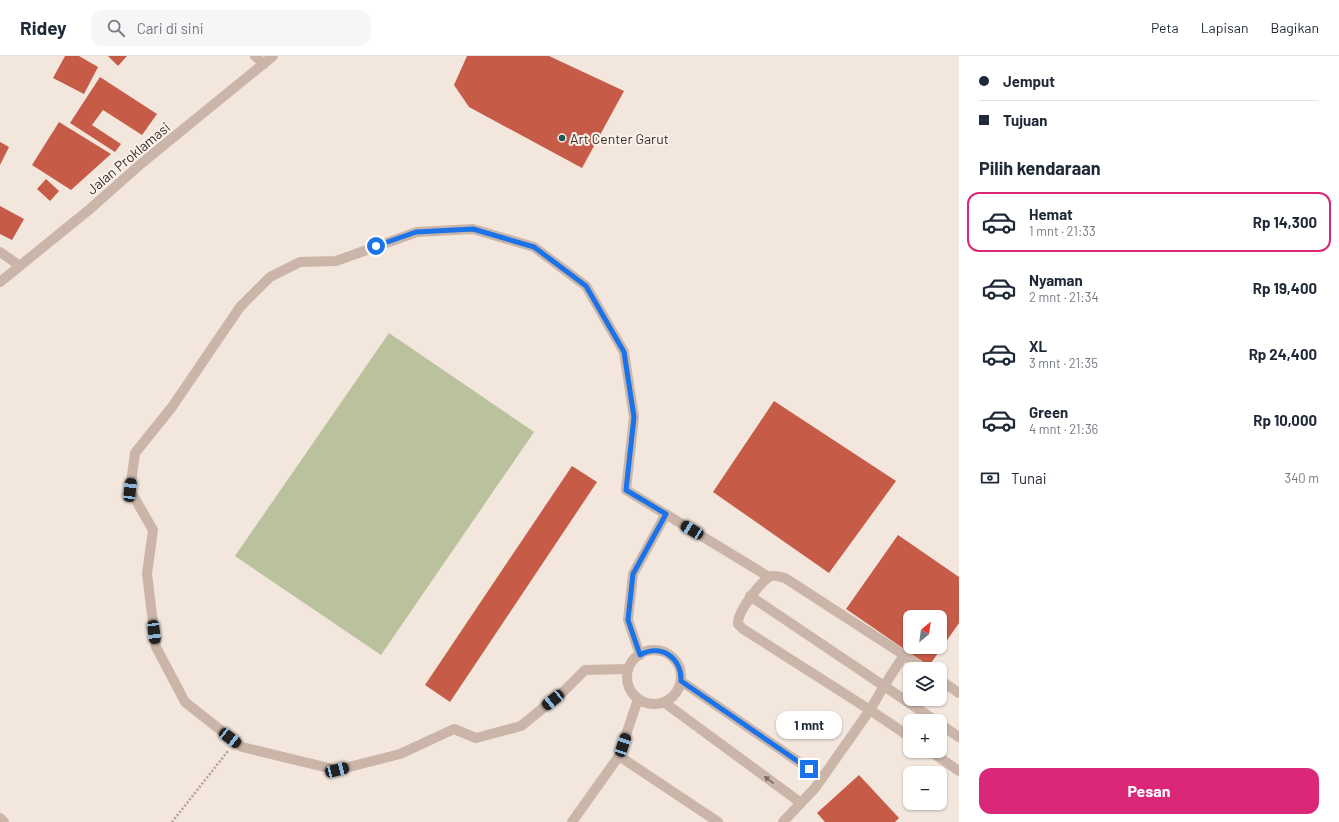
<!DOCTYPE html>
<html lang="id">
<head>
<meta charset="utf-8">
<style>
  body { margin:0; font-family:Barlow,sans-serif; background:#f6f6f7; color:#1f2937; height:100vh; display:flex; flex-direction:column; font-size:15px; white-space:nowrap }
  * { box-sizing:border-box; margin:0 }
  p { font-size:13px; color:#747a83 }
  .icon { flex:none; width:22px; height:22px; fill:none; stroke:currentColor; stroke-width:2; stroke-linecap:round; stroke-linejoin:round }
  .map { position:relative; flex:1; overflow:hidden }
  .details { display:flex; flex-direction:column; background:#fff; width:380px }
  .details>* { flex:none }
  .hud { display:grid; align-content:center; height:88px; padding:0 20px; background:#fff }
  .needle { width:26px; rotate:29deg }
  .buttons { position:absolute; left:903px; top:554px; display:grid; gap:8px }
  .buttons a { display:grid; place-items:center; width:44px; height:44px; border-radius:8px; background:#fff; box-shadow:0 1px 3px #0004; font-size:20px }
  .end { position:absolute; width:18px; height:18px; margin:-9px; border:5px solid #1a73e8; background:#fff; box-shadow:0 0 0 2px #fff }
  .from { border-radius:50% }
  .bubble { position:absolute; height:28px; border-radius:12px; background:#fff; box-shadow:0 1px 3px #0004; font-size:13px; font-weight:700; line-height:28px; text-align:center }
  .car { position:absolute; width:12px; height:24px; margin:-12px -6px; border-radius:5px; box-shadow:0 0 3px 1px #0007; background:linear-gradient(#222 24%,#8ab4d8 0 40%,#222 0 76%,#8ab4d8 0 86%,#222 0) }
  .hud b { display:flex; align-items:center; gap:14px; height:38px; font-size:15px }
  .hud b+b { border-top:1px solid #e0e1e3 }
  .hud i { width:10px; height:10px; background:#1f2937 }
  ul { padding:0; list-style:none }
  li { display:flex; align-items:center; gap:12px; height:60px; margin:0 8px 6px; padding:0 12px; border:2px solid transparent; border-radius:12px }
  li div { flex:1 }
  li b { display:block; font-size:15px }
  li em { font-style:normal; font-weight:700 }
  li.selected { border-color:#db2777 }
  li>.icon { width:36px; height:36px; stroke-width:1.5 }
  h2 { padding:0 20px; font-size:18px; line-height:48px }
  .pay { display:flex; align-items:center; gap:10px; height:44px; padding:0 20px; font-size:15px }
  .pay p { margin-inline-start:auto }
  .button { display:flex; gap:8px; margin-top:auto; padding:8px 20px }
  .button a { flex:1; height:46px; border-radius:12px; background:#db2777; color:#fff; font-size:16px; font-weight:700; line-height:46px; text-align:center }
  header { display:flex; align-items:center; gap:24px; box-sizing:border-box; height:56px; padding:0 20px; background:#fff; border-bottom:1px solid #e0e1e3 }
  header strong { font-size:19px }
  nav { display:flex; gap:22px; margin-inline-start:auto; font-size:14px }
  .search { width:280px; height:36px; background:#f6f6f7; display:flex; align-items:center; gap:10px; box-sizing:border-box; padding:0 14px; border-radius:12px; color:#747a83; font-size:15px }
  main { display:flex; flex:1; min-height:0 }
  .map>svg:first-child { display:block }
  .green { fill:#b9c29d }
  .building { fill:#c65b47; fill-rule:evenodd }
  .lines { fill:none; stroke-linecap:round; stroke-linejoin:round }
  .path { stroke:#b79f93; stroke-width:2.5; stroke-dasharray:2 2; stroke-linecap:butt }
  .minor { stroke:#cbb5a9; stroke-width:10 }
  .oneway { fill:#7a6a63 }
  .route { stroke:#1a73e8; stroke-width:5 }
  .poi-dot { fill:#1e5958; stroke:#faf1ea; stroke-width:1.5 }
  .labels { text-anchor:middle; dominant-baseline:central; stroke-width:4; stroke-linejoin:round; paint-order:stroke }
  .poi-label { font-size:14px; fill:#382c29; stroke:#faf1ea; text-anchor:start }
  .street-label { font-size:14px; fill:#382c29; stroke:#faf1ea }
</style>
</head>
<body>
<header>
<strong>Ridey</strong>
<div class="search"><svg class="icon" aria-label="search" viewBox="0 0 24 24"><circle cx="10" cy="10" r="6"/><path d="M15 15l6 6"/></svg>Cari di sini</div>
<nav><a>Peta</a><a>Lapisan</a><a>Bagikan</a></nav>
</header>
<main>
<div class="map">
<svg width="959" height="766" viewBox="0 0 959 766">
  <rect width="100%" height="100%" fill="#f2e6dd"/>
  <path class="green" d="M389 277 534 376 381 599 235 500Z"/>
  <g class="building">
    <path d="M65 0H79L98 11 84 38 53 22Z"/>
    <path d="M108 0H127L118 10Z"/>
    <path d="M467 0H549L624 35 582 112 469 51 454 29Z"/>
    <path d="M100 21 157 58 142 79 103 54 92 69 121 88 115 96 70 67Z"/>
    <path d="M59 66 111 98 71 134 32 109Z"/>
    <path d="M0 86 9 91 0 109Z"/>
    <path d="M46 123 59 135 50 145 37 133Z"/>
    <path d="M0 150 24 163 12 184 0 178Z"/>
    <path d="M774 345 896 425 829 517 713 436Z"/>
    <path d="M572 410 597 426 450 646 425 629Z"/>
    <path d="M898 479 959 521V567L929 610 846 553ZM910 561H940V591H910Z"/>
    <path d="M859 719 899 762 895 766H825L817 757Z"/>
  </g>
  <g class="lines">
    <path class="path" d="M172 766 228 695"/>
    <g class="minor">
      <path d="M255 0 264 8"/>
      <path d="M0 196 20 210"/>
      <path d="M0 226 90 153 143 106 273 0"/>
      <path d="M750 540 936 665"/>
      <circle cx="654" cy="621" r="27"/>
      <path d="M640 599 628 564 633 518 666 458"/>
      <path d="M904 599 785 522C780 521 774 518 769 521 759 528 737 556 738 568L743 573 870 654 910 681"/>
      <path d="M628 613 585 614 564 635 521 670 476 682 454 673 400 698 337 714 242 691 185 646 156 591 147 518 153 474 130 434 135 397 172 351 240 251 270 221 300 206 336 205 417 176 473 173 534 191 586 230 624 296 634 361 626 434 769 521"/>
      <path d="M940 624 959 637"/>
      <path d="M681 625 822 722"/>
      <path d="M665 647 801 747"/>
      <path d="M940 668 959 681"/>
      <path d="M930 695 959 715"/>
      <path d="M619 700 638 643"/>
      <path d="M0 762 4 766"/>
      <path d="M572 766 619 700 718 766"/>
      <path d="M783 766 815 732 870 654 884 630 904 599 924 613"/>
    </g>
  </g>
  <defs><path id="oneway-solid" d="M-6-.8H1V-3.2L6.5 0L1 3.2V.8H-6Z"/></defs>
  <use class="oneway" href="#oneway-solid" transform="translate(769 724) rotate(-143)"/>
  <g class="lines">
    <path class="route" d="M376 190 416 176 473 173 534 191 586 230 624 296 634 361 626 434 666 458 633 518 628 564 640 599C661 587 682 602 681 625L809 713"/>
  </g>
  <circle class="poi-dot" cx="562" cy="82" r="4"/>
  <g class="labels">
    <g class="poi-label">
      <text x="570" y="82">Art Center Garut</text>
    </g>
    <g class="street-label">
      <text transform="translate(128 102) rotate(-40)">Jalan Proklamasi</text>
    </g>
  </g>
</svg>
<div class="buttons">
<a><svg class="needle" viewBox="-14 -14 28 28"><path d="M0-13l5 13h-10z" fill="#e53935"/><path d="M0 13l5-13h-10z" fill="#747a83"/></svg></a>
<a><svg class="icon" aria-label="layers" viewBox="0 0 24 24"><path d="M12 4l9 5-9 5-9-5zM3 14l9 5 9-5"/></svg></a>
<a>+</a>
<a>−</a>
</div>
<i class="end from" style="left:376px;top:190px"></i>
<i class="end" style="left:809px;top:713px"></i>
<div class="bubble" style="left:776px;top:655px;width:66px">1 mnt</div>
<i class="car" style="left:130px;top:434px;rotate:7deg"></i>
<i class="car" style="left:692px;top:474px;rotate:301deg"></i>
<i class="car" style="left:154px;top:576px;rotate:173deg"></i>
<i class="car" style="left:553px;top:644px;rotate:231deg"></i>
<i class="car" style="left:230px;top:682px;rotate:128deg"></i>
<i class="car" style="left:623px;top:689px;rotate:18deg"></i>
<i class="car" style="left:337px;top:714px;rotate:76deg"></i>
</div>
<section class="details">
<div class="hud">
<b><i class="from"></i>Jemput</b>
<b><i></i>Tujuan</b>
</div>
<h2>Pilih kendaraan</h2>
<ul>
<li class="selected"><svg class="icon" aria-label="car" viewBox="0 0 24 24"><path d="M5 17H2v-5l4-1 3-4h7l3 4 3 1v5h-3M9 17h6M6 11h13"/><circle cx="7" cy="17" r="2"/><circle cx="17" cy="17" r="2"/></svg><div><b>Hemat</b><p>1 mnt · 21:33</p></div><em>Rp 14,300</em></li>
<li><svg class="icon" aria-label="car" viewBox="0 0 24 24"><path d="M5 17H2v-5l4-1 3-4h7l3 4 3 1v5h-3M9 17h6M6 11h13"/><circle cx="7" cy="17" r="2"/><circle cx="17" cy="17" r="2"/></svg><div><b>Nyaman</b><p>2 mnt · 21:34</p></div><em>Rp 19,400</em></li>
<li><svg class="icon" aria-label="car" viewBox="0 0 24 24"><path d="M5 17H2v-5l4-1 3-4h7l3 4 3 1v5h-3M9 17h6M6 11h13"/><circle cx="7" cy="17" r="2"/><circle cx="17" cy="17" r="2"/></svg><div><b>XL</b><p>3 mnt · 21:35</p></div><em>Rp 24,400</em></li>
<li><svg class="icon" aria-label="car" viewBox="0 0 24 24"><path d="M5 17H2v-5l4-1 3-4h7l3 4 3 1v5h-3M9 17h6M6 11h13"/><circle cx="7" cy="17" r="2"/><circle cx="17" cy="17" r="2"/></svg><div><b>Green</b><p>4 mnt · 21:36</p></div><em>Rp 10,000</em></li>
</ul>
<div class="pay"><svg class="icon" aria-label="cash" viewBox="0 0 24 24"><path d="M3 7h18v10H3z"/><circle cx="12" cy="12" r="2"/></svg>Tunai<p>340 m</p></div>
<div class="button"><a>Pesan</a></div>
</section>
</main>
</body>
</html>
